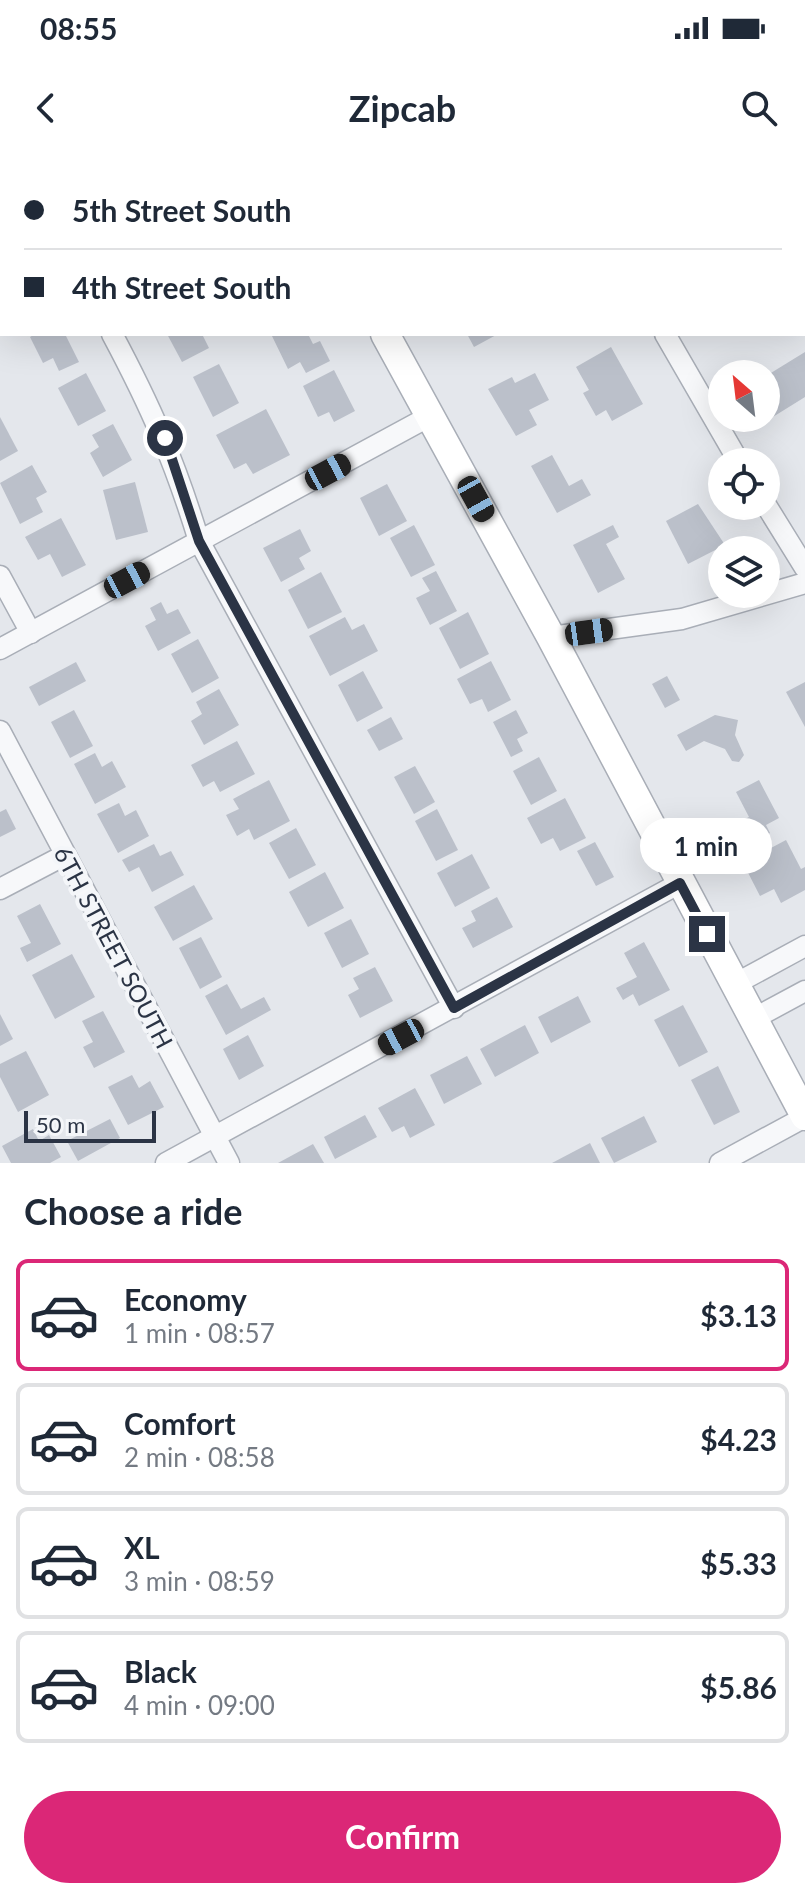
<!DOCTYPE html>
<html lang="en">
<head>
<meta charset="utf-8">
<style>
  body { margin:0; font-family:Lato,sans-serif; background:#f2f2f3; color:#1f2937; height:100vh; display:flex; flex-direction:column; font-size:30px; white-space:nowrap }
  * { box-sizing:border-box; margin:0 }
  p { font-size:26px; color:#747a83 }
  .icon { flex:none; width:44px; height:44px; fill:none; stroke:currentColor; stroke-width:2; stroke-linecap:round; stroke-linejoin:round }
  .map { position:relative; height:1003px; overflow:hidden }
  .details { display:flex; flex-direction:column; background:#fff; flex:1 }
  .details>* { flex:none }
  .banner { position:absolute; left:0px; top:0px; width:806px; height:176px; box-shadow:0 8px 32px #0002; display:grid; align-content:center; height:176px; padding:0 24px; background:#fff }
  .needle { width:52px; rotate:332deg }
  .fabs { position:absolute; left:708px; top:200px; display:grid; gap:16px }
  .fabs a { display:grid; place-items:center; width:72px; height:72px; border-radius:50%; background:#fff; box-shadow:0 8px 32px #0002; font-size:40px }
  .scale { position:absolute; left:24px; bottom:20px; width:132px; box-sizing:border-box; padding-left:8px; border:4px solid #2b3445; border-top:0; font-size:22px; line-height:28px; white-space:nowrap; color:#2b3445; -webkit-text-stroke:6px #f4f6f9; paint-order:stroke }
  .end { position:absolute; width:36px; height:36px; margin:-18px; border:10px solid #2b3445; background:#fff; box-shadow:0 0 0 4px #fff }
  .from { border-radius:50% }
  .bubble { position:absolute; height:56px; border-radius:28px; background:#fff; box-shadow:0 8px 32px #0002; font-size:26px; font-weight:700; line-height:56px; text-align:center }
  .car { position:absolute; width:24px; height:48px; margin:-24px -12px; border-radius:10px; box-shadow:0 0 6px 2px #0007; background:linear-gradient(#222 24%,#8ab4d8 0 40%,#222 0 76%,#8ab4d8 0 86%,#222 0) }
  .banner b { display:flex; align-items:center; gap:28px; height:76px; font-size:30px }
  .banner b+b { border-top:2px solid #e0e1e3 }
  .banner i { width:20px; height:20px; background:#1f2937 }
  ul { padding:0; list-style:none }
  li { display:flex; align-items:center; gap:24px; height:112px; margin:0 16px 12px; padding:0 8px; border:4px solid #e0e1e3; border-radius:12px }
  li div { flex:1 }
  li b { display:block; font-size:30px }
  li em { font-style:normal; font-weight:700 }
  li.on { border-color:#db2777 }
  li>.icon { width:72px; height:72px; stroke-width:1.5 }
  h2 { padding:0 24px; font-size:36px; line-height:96px }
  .cta { display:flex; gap:16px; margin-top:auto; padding:16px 24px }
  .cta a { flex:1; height:92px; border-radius:48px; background:#db2777; color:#fff; font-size:32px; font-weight:700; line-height:92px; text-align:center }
  .status { display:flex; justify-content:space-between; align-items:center; height:56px; padding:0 40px; background:#fff; direction:ltr }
  .status svg { height:22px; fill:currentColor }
  header { display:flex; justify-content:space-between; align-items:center; height:104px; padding:0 24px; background:#fff; font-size:36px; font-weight:700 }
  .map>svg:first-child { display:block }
  .building { fill:#bbc0ca }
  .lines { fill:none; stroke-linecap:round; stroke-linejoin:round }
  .street-casing { stroke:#a9aeb7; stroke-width:23 }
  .secondary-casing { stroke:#a9aeb7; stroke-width:31 }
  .street { stroke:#f7f8fa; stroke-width:20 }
  .secondary { stroke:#fff; stroke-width:28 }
  .route { stroke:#2b3445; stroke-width:10 }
  .labels { text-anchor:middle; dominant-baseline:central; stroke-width:8; stroke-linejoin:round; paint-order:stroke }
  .street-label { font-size:24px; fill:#2b3445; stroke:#f4f6f9 }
</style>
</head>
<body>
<div class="status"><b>08:55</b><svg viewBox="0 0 49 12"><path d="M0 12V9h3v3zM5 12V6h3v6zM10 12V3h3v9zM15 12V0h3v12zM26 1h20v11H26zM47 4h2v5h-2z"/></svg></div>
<header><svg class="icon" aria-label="back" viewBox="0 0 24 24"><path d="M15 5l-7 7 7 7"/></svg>Zipcab<svg class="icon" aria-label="search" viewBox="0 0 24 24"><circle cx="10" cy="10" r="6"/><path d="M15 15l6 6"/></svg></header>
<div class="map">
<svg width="805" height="1003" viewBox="0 0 805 1003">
  <rect width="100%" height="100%" fill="#e4e7ec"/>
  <g class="building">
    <path d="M35 174H65L79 202 59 211 53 198 43 203 30 177Z"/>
    <path d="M167 174H202L209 188 182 202Z"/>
    <path d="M277 174H308L313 184 320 181 330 201 306 213 300 202 288 209 272 176Z"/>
    <path d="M467 174H498L474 187Z"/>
    <path d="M611 187 643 244 612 261 606 250 596 256 583 233 589 230 576 207Z"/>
    <path d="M805 192V237L768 260 766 244 772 241 766 231V216Z"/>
    <path d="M219 204 239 243 213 257 193 217Z"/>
    <path d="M334 210 355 251 334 262 329 252 318 257 303 226Z"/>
    <path d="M86 213 106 251 78 266 58 228Z"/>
    <path d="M535 213 549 240 529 250 537 265 516 276 488 229 512 217 515 223Z"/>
    <path d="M266 249 290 295 253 314 246 303 234 309 216 275Z"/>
    <path d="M0 257 18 291 0 301Z"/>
    <path d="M113 264 132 300 103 317 90 293 99 287 92 275Z"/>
    <path d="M552 295 569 326 582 319 591 335 557 353 531 306Z"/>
    <path d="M32 305 47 332 36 338 43 352 20 364 0 323Z"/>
    <path d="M135 322 148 372 116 380 103 330Z"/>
    <path d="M387 324 407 361 379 376 360 338Z"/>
    <path d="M698 344 725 385 688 404 666 361Z"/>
    <path d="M61 358 86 405 62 417 50 394 38 400 25 377Z"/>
    <path d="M414 365 435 405 411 417 390 378Z"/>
    <path d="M613 365 619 377 606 384 625 419 598 433 573 385Z"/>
    <path d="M300 369 311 391 299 398 305 409 281 422 263 388Z"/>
    <path d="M436 411 457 451 430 465 416 438 430 431 422 418Z"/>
    <path d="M321 412 342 452 308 469 288 430Z"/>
    <path d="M161 442 167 454 178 449 191 473 158 491 145 466 156 460 150 448Z"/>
    <path d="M468 452 489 494 460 509 439 468Z"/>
    <path d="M345 457 352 470 364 464 378 491 330 516 309 476Z"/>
    <path d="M198 479 219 518 192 533 171 494Z"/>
    <path d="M491 501 511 540 488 552 482 539 470 544 457 519Z"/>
    <path d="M76 502 86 521 39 546 29 527Z"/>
    <path d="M363 511 383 548 357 562 338 525Z"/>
    <path d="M667 516 680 540 665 548 652 524Z"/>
    <path d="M805 522V567L786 532Z"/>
    <path d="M219 529 239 565 204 585 191 561 202 554 196 542Z"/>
    <path d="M74 550 93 586 70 598 51 562Z"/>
    <path d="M516 550 528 573 517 579 523 591 511 597 493 562Z"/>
    <path d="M715 555 738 560 735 575 744 595 739 602 732 601 725 589 704 581 686 591 677 575Z"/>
    <path d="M391 557 403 579 379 591 367 570Z"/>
    <path d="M237 581 255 614 220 632 214 621 203 627 191 605Z"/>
    <path d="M95 593 102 607 112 601 126 627 95 644 74 604Z"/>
    <path d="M539 597 557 631 531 645 513 611Z"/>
    <path d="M415 606 435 642 414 654 394 617Z"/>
    <path d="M269 620 290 661 254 680 249 669 237 676 226 655 239 649 233 639Z"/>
    <path d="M759 620 779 658 766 665 770 673 752 683 741 661 749 657 736 632Z"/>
    <path d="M565 638 586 678 560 691 553 678 541 684 527 658Z"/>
    <path d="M119 643 125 656 136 650 149 676 118 693 97 654Z"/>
    <path d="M6 649 16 669 0 677V652Z"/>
    <path d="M437 649 458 690 436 701 415 661Z"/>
    <path d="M296 668 316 705 289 719 269 683Z"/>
    <path d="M786 680 801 709 805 707V730L781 743 774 729 760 736 743 703Z"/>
    <path d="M595 682 614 717 596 726 577 691Z"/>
    <path d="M154 684 160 696 171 691 184 715 152 732 139 707 129 712 122 700Z"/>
    <path d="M472 694 490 728 455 747 437 713Z"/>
    <path d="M325 712 344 748 308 767 289 732Z"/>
    <path d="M194 725 213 759 173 781 154 747Z"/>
    <path d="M497 737 513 767 473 788 462 768 476 761 471 751Z"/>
    <path d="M40 744 61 784 27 802 20 788 31 783 17 756Z"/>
    <path d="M351 759 369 794 342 808 324 773Z"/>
    <path d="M201 777 222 817 200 829 179 788Z"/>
    <path d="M644 782 670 830 639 846 633 834 623 840 616 828 637 817 624 793Z"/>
    <path d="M72 794 95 837 55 859 32 815Z"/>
    <path d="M375 807 393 841 360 858 348 835 359 829 353 818Z"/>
    <path d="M227 824 241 849 264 837 271 850 226 875 205 836Z"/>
    <path d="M578 836 591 862 551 883 538 857Z"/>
    <path d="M683 845 708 892 679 907 654 860Z"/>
    <path d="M103 851 125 892 94 908 83 887 93 882 82 861Z"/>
    <path d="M0 854 13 879 0 886Z"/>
    <path d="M525 865 539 893 495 917 480 889Z"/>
    <path d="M248 875 264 906 239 920 223 889Z"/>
    <path d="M26 891 49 935 18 952 0 917V904Z"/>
    <path d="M467 896 482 924 444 944 430 915Z"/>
    <path d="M718 906 740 952 714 965 691 920Z"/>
    <path d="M132 915 139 928 150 921 164 947 128 965 108 927Z"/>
    <path d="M415 928 435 965 410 978 404 966 392 972 378 948Z"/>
    <path d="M365 955 377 977 335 999 324 977Z"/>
    <path d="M644 956 657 982 614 1003 601 978Z"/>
    <path d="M110 959 120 978 78 1001 67 981Z"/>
    <path d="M33 969 39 981 49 975 61 997 50 1003H11L2 986Z"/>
    <path d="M590 983 600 1003H552Z"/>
    <path d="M313 984 324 1003H278Z"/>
  </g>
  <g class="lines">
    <defs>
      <g id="street">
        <path d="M17 0 18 2"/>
        <path d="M632 2 636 0"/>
        <path d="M804 142H805"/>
        <path d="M112 174C151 247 175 302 199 381L454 848"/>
        <path d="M665 174 739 302"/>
        <path d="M766 345 805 408"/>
        <path d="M0 416 31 473"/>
        <path d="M551 477 682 459 805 423"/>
        <path d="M0 489 430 256"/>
        <path d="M0 571 229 1003"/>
        <path d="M0 729 65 695"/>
        <path d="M735 824 805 786"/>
        <path d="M753 859 805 831"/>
        <path d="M166 1003 680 723"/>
        <path d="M720 1003 805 957"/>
      </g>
      <g id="secondary">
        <path d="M292 0 293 2"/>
        <path d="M385 174 551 477 805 956"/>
      </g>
    </defs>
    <use href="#street" class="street-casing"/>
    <use href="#secondary" class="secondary-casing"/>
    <use href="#street" class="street"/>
    <use href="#secondary" class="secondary"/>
  </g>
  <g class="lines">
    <path class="route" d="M165 278 199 381 454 848 680 723 707 774"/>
  </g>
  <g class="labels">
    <g class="street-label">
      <text transform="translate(114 787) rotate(62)">6TH STREET SOUTH</text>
    </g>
  </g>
</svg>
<div class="fabs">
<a><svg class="needle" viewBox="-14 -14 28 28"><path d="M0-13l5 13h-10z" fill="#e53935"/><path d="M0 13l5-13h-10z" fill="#747a83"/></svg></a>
<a><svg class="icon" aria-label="locate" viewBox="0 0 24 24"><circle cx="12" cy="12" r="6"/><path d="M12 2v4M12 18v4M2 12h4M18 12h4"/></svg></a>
<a><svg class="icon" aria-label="layers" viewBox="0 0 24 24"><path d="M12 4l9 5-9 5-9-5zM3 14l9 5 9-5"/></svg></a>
</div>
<div class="scale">50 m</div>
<i class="end from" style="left:165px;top:278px"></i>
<i class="end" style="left:707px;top:774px"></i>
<div class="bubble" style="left:640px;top:658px;width:132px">1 min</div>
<i class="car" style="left:328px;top:312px;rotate:62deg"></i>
<i class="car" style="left:476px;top:339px;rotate:151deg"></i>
<i class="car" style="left:127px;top:420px;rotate:62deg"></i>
<i class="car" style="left:589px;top:472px;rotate:82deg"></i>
<i class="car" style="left:401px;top:877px;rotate:242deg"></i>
<div class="banner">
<b><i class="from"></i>5th Street South</b>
<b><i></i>4th Street South</b>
</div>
</div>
<section class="details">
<h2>Choose a ride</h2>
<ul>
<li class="on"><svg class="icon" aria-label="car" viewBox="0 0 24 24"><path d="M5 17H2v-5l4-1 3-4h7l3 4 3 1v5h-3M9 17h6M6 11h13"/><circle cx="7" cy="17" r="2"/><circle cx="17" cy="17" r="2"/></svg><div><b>Economy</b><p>1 min · 08:57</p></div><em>$3.13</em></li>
<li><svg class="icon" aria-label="car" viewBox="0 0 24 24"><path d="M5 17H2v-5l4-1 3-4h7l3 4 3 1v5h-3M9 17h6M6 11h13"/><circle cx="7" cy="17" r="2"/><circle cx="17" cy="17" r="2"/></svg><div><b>Comfort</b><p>2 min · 08:58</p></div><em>$4.23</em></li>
<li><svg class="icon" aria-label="car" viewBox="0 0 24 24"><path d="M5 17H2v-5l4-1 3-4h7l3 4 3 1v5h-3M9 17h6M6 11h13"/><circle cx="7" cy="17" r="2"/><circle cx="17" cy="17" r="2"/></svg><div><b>XL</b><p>3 min · 08:59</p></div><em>$5.33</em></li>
<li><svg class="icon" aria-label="car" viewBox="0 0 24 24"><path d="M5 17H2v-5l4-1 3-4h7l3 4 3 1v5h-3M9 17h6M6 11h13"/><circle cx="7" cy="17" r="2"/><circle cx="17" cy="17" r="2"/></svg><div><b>Black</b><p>4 min · 09:00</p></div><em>$5.86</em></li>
</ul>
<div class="cta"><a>Confirm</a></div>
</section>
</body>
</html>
